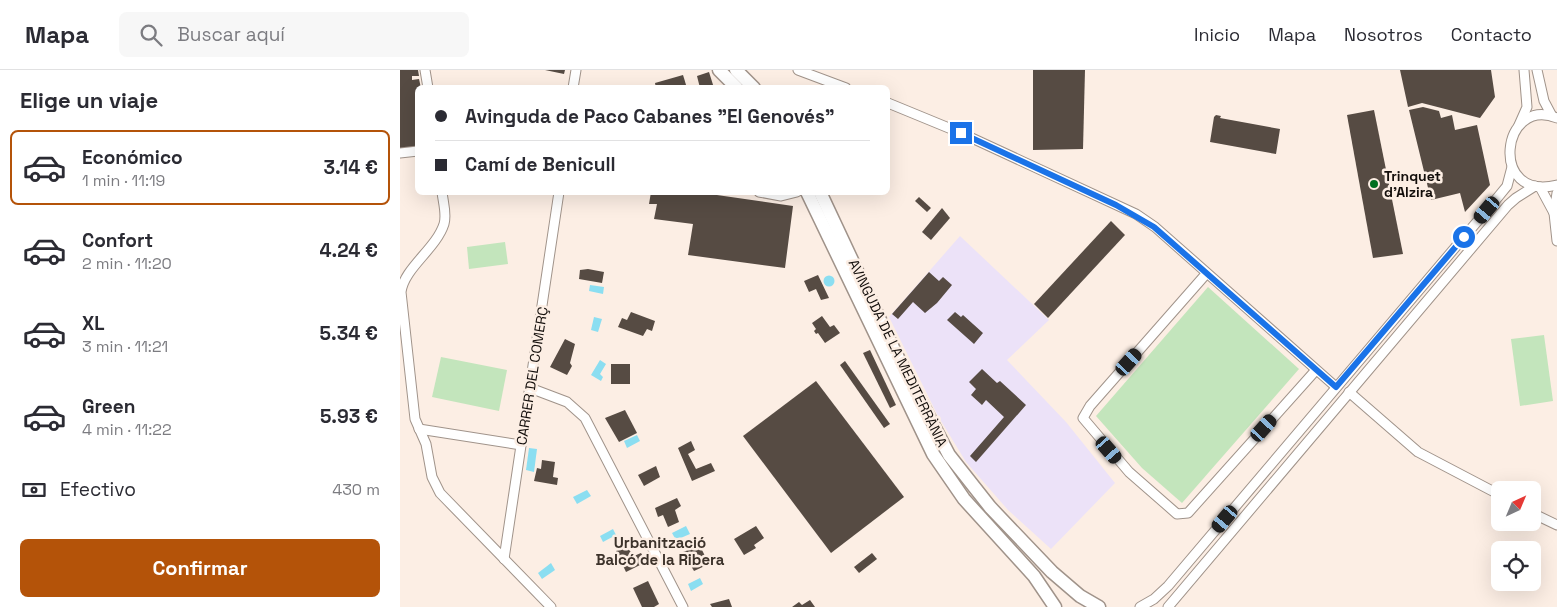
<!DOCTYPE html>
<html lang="es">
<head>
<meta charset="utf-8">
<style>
  body { margin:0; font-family:"Space Grotesk",sans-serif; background:#f7f7f7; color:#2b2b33; height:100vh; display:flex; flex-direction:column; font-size:19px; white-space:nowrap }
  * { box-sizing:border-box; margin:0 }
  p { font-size:16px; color:#7c7c81 }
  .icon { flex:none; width:28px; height:28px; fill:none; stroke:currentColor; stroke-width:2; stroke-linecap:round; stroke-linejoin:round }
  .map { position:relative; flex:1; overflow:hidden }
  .sheet { display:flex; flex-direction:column; background:#fff; width:400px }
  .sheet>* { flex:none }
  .top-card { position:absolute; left:15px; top:15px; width:475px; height:110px; border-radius:8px; box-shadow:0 5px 20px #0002; display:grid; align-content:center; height:110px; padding:0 20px; background:#fff }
  .needle { width:32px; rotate:44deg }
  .fabs { position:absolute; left:1091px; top:411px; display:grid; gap:10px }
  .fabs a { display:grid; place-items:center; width:50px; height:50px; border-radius:8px; background:#fff; box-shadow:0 5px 20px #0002; font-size:25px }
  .end { position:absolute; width:22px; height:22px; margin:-11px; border:6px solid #1a73e8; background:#fff; box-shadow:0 0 0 2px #fff }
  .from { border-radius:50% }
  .car { position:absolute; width:15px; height:30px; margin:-15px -8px; border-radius:6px; box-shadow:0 0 4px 1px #0007; background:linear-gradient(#222 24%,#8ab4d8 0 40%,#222 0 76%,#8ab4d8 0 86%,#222 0) }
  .top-card b { display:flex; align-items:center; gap:18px; height:48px; font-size:19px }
  .top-card b+b { border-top:1px solid #e1e1e2 }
  .top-card i { width:12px; height:12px; background:#2b2b33 }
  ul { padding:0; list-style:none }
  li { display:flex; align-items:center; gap:15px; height:75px; margin:0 10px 8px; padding:0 10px; border:2px solid transparent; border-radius:8px }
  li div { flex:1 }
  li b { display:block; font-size:19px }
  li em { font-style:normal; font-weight:700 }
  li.current { border-color:#b45309 }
  li>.icon { width:45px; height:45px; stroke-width:1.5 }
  h2 { padding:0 20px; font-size:22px; line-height:60px }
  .pay { display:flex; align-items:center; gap:12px; height:55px; padding:0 20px; font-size:19px }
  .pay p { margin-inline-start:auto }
  .button { display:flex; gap:10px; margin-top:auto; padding:10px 20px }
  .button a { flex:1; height:58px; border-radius:8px; background:#b45309; color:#fff; font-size:20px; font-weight:700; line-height:58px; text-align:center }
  header { display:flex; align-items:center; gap:30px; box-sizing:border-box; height:70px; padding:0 25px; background:#fff; border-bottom:1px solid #e1e1e2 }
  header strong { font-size:24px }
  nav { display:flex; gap:28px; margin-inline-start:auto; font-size:18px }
  .search { width:350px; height:45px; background:#f7f7f7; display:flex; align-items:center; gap:12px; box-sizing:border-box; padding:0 18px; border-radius:8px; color:#7c7c81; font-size:19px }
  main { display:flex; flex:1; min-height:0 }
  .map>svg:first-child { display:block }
  .industrial { fill:#ece2f8 }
  .green { fill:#c3e5bc }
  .water { fill:#8bdef1 }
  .building { fill:#564b43 }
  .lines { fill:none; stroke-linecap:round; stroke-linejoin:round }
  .street-casing { stroke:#a0938a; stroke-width:11 }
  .secondary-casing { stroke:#a0938a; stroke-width:15 }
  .street { stroke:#fff; stroke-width:9 }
  .secondary { stroke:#fff; stroke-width:12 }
  .route { stroke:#1a73e8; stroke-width:6 }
  .poi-dot { fill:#006f20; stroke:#fceee4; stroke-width:2 }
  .labels { text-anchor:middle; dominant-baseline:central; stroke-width:5; stroke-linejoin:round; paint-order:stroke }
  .poi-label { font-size:14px; font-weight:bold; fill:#130e0b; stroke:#fceee4; text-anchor:start }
  .street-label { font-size:14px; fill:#130e0b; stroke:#fceee4 }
  .neighbourhood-label { font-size:15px; font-weight:bold; fill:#3c322a; stroke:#fceee4 }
</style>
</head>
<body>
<header>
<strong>Mapa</strong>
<div class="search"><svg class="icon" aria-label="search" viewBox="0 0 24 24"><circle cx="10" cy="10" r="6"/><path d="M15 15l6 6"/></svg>Buscar aquí</div>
<nav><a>Inicio</a><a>Mapa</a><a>Nosotros</a><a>Contacto</a></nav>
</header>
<main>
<section class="sheet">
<h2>Elige un viaje</h2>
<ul>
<li class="current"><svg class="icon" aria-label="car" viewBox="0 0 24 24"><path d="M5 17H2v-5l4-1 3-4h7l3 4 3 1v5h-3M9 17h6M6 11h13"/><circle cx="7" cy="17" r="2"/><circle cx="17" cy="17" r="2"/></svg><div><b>Económico</b><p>1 min · 11:19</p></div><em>3.14 €</em></li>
<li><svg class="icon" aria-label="car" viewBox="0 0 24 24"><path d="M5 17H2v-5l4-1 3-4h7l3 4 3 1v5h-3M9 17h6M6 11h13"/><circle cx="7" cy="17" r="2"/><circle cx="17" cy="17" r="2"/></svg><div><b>Confort</b><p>2 min · 11:20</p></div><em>4.24 €</em></li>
<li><svg class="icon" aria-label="car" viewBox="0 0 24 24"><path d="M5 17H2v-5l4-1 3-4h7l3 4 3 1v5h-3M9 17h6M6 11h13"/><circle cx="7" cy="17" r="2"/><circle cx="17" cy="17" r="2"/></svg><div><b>XL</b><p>3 min · 11:21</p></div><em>5.34 €</em></li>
<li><svg class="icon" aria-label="car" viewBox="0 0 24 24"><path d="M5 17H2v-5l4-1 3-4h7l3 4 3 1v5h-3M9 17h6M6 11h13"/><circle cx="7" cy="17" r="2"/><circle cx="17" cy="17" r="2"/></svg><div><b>Green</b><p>4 min · 11:22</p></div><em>5.93 €</em></li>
</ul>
<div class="pay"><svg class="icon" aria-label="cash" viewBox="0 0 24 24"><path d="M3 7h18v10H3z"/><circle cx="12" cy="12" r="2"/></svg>Efectivo<p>430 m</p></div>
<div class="button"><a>Confirmar</a></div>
</section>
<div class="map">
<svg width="1157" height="537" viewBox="0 0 1157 537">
  <rect width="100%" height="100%" fill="#fceee4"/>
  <path class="industrial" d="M560 166 649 250 607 290 666 352 715 413 651 479 608 440 566 392 538 346 489 247Z"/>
  <g class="green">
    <path d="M105 172 108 194 69 199 67 177Z"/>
    <path d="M808 217 899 299 782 433 742 398 696 346Z"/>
    <path d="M1144 265 1153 331 1120 336 1111 269Z"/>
    <path d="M41 287 107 300 99 341 32 327Z"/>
  </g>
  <g class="water">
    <circle cx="429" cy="211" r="5.5"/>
    <path d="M190 215 204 217 203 224 189 221Z"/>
    <path d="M194 247 202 249 198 262 191 260Z"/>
    <path d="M200 290 206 294 200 304 203 307 201 311 191 305Z"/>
    <path d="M237 365 240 371 227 378 224 371Z"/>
    <path d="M129 378 137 379 134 402 126 400Z"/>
    <path d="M187 420 191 426 177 434 173 427Z"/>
    <path d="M286 456 290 464 276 470 272 463Z"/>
    <path d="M213 459 216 465 203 472 200 466Z"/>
    <path d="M151 493 155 500 142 509 138 503Z"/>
    <path d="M300 508 303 514 291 521 288 514Z"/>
  </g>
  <g class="building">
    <path d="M0 0H18L19 6H12V10L19 9 21 18H18V77L0 79Z"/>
    <path d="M145 0H165L164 4Z"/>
    <path d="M633 0H685L683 79 633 80Z"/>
    <path d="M1000 0H1091L1095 27 1080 48 1022 33 1008 37Z"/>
    <path d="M309 2 314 18H300L297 6Z"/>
    <path d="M283 5 287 18H256L255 13Z"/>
    <path d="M1023 37 1039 41 1041 48 1052 45 1055 60 1077 55 1090 115 1065 142 1060 123 1031 130 1009 40Z"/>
    <path d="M974 40 1003 184 973 188 947 45Z"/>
    <path d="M816 45 821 46 820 48 880 59 876 84 810 72 814 47Z"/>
    <path d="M251 122H296L393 136 385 198 288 185 293 154 254 149 257 134H249Z"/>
    <path d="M519 127 531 138 527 142 515 131Z"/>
    <path d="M542 138 550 148 531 170 522 162Z"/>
    <path d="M711 151 725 165 648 248 634 234Z"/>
    <path d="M188 199 204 202 202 213 179 209 180 200Z"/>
    <path d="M529 202 539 211 543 207 552 215 537 233 525 243 513 232 498 249 492 244Z"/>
    <path d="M418 205 429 228 421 230 416 219 409 222 404 211Z"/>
    <path d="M231 242 255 251 252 261 247 259 243 266 218 257 222 248 227 250Z"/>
    <path d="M555 242 561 247 563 245 583 263 574 274 547 250Z"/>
    <path d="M422 246 430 257 434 255 440 263 425 273 418 263 416 264 414 261 416 259 412 253Z"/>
    <path d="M165 269 175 274 170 293 172 296 167 305 150 297Z"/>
    <path d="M470 280 496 335 490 338 463 283Z"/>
    <path d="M445 291 490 354 484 358 440 295Z"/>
    <rect x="211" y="294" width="19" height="20"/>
    <path d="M582 299 597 313 600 311 626 335 576 392 570 386 604 347 586 330 582 335 571 325 576 319 569 312Z"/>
    <path d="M416 311 504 427 431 483 343 366Z"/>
    <path d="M225 340 237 363 219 372 205 348Z"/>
    <path d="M291 371 295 380 288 384 296 399 311 393 315 401 292 411 278 378Z"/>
    <path d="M142 390 155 392 153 407 158 408 157 415 134 411 137 398 141 399Z"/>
    <path d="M256 396 260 407 244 416 238 405Z"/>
    <path d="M277 428 281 436 275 440 279 452 268 457 263 445 258 447 255 438Z"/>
    <path d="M356 456 364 468 354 475 356 478 344 485 334 469Z"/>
    <path d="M300 476 309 494 294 501 283 482Z"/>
    <path d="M227 477 234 486 241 483 246 492 226 502 216 481Z"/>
    <path d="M472 483 477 489 459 503 454 497Z"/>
    <path d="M248 511 259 534 254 537H242L233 518Z"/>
    <path d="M329 529 332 537H312L310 534Z"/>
    <path d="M410 530 415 537H392L399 532 402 535Z"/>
  </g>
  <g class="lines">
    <defs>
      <g id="street">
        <path d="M25 0 28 18"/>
        <path d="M398 0 446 18"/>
        <path d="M1137 0 1144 31 1152 46"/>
        <path d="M173 18 176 0"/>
        <path d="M488 33 561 63 736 144 755 157 936 317"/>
        <path d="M1157 48C1101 25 1088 132 1157 115"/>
        <path d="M1119 55 1127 37 1124 0"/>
        <path d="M0 83 18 81"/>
        <path d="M1140 117 1154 143"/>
        <path d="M42 122C43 132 47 144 44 154 36 179 4 198 1 222L15 349 26 374 32 407 40 423 151 537"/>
        <path d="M359 122 381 126 397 122"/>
        <path d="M1157 123 1154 143 1157 171"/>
        <path d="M806 204 690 336 683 348 729 402 777 444 788 443 916 300"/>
        <path d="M130 318 167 332 185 348 283 537"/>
        <path d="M949 322 1018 382 1100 425"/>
        <path d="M19 359 121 375"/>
        <path d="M1132 443 1157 455"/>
        <path d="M104 489 159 122"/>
        <path d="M740 537 754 529 768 516 1098 127 1107 116 1112 97"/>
        <path d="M768 537 1108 135 1116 128 1135 116"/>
      </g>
      <g id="secondary">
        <path d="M319 0 337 18"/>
        <path d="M336 0 354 18"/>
        <path d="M407 122 533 384 564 429 634 506 655 537"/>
        <path d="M420 122 495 282 549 385 590 437 652 502 680 526 699 537"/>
      </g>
    </defs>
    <use href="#street" class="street-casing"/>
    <use href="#secondary" class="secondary-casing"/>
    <use href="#street" class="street"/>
    <use href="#secondary" class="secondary"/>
  </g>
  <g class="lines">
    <path class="route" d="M561 63 716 135 754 157 936 317 1064 167"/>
  </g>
  <circle class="poi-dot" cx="974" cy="114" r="5"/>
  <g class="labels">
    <g class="poi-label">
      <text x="984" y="106">Trinquet<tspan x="984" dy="16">d'Alzira</tspan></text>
    </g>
    <g class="street-label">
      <text transform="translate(498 283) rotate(64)">AVINGUDA DE LA MEDITERRÀNIA</text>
      <text transform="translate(132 306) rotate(-81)">CARRER DEL COMERÇ</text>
    </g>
    <g class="neighbourhood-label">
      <text x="260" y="472">Urbanització<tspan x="260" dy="17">Balcó de la Ribera</tspan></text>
    </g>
  </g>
</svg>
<div class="fabs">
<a><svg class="needle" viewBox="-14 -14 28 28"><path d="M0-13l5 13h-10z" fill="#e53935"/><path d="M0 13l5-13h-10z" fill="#7c7c81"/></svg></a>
<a><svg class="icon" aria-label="locate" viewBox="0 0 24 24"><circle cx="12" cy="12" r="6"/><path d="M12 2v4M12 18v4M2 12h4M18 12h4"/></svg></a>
</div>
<i class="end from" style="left:1064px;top:167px"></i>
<i class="end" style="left:561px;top:63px"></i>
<i class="car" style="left:1087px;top:140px;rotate:220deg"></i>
<i class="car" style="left:729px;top:292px;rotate:42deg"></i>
<i class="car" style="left:864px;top:358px;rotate:42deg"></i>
<i class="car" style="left:709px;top:380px;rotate:139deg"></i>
<i class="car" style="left:825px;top:449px;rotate:220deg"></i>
<div class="top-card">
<b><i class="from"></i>Avinguda de Paco Cabanes &quot;El Genovés&quot;</b>
<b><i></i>Camí de Benicull</b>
</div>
</div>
</main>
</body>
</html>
